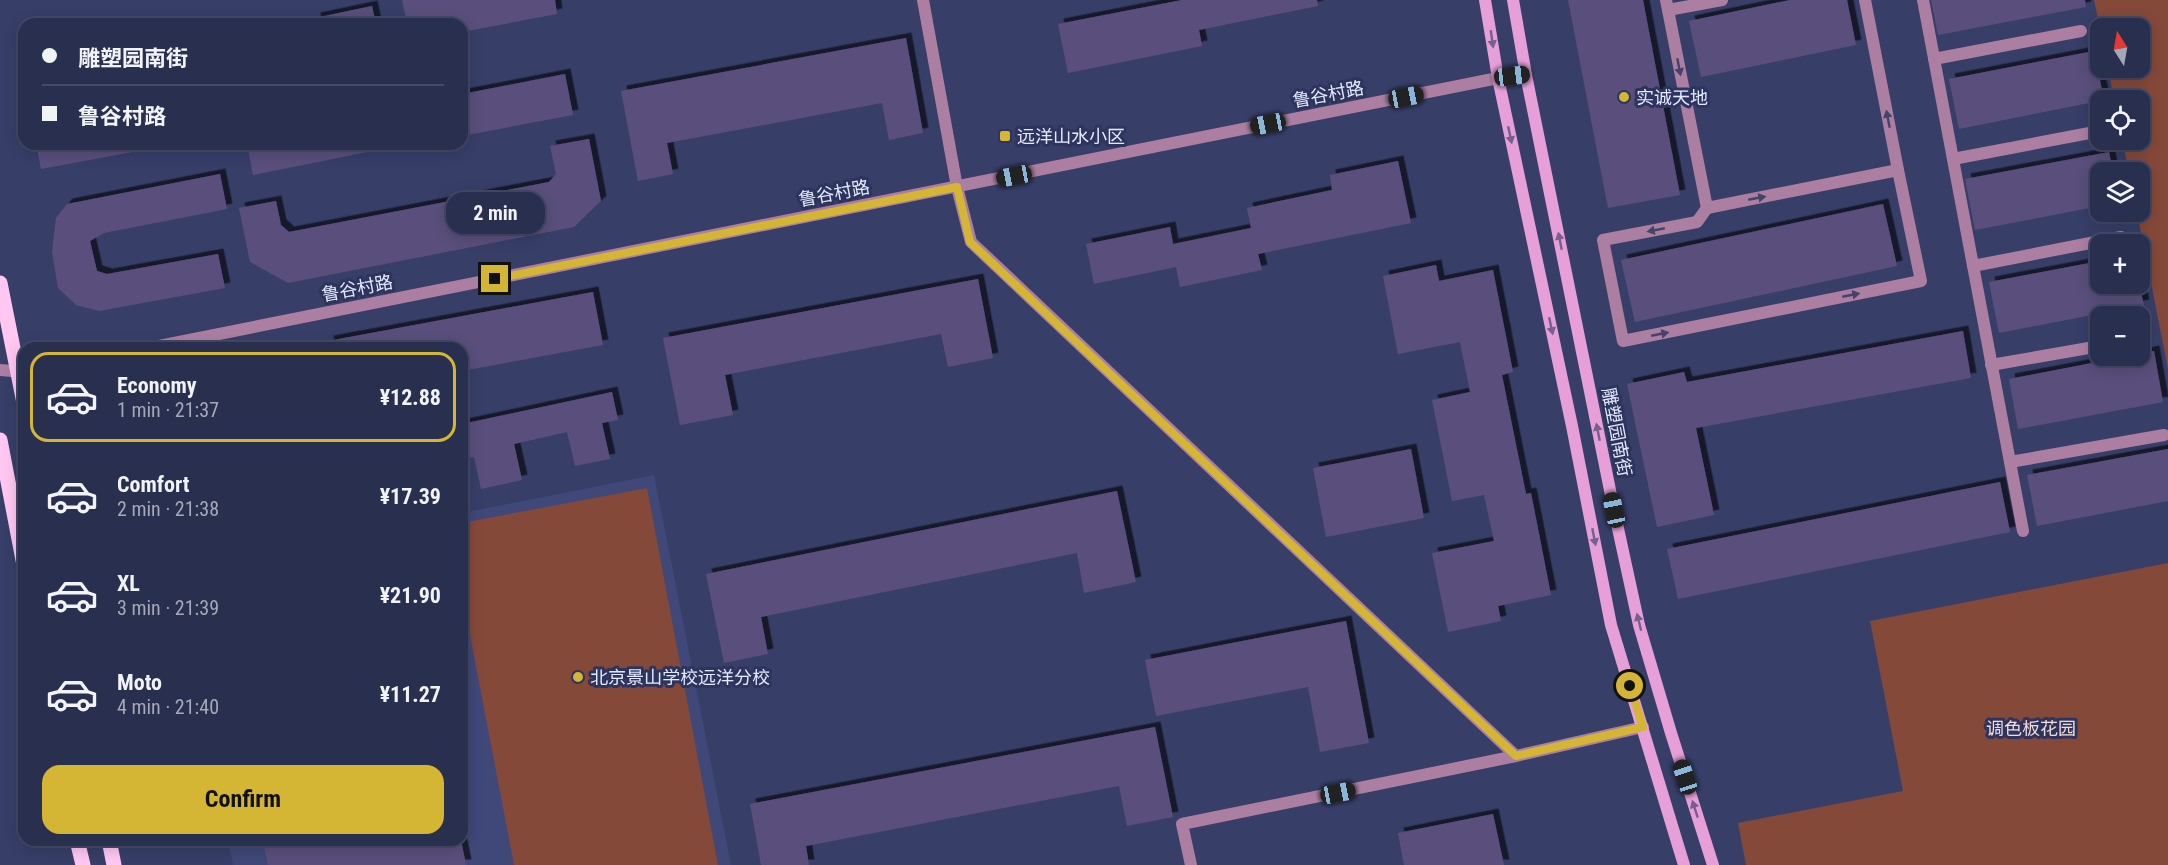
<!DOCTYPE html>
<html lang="en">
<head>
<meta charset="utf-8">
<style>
  body { margin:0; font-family:"Roboto Condensed","Noto Sans SC",sans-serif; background:#353b59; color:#f1f3f6; height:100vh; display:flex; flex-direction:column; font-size:22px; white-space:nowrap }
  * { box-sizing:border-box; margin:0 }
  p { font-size:20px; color:#a5a9b7 }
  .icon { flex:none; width:33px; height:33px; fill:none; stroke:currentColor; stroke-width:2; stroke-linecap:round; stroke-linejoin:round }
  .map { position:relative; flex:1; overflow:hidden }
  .details { position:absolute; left:18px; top:342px; width:450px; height:504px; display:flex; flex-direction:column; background:#292f4f; border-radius:18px; box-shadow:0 3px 15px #0003,0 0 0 2px #454a66 }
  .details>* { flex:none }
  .top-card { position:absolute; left:18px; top:18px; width:450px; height:132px; border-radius:18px; box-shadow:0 3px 15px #0003,0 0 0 2px #454a66; display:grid; align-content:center; height:132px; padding:0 24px; background:#292f4f }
  .needle { width:39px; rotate:349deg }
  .fabs { position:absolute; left:2090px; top:18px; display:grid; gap:12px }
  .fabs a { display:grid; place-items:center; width:60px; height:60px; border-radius:12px; background:#292f4f; box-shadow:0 3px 15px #0003,0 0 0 2px #454a66; font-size:30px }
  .end { position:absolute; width:27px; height:27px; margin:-14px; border:8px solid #d5b534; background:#111; box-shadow:0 0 0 3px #111 }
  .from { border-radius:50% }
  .bubble { position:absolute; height:42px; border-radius:18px; background:#292f4f; box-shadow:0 3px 15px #0003,0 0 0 2px #454a66; font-size:20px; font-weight:700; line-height:42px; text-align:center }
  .car { position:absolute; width:18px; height:36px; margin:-18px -9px; border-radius:8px; box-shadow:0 0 4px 2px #0007; background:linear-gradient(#222 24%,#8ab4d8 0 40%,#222 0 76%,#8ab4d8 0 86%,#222 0) }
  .top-card b { display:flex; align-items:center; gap:21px; height:57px; font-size:22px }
  .top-card b+b { border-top:2px solid #454a66 }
  .top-card i { width:15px; height:15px; background:#f1f3f6 }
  ul { padding:10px 0 0; list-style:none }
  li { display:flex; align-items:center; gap:18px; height:90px; margin:0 12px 9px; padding:0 12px; border:3px solid transparent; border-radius:18px }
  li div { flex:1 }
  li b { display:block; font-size:22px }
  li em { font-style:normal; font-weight:700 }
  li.selected { border-color:#d5b534 }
  li>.icon { width:54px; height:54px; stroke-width:1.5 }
  .cta { display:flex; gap:12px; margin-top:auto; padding:12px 24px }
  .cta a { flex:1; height:69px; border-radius:18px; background:#d5b534; color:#111; font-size:24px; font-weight:700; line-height:69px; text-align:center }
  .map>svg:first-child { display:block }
  .built { fill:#3f4879 }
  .green { fill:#85493a }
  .building { fill:#5a4f7c; filter:url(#shadow) }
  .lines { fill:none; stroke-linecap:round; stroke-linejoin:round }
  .minor { stroke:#ac7fa2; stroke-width:12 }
  .tertiary { stroke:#ac7fa2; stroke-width:12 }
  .secondary { stroke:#e79fd8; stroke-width:12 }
  .primary { stroke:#ffc7f2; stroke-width:15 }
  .oneway { fill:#775f8e }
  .oneway2 { fill:#46436b }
  .route { stroke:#d5b534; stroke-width:8 }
  .poi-dot { fill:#d5b534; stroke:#2d345d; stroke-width:2 }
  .labels { text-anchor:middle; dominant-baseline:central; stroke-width:6; stroke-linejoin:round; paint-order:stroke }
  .street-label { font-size:18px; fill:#e4e9ff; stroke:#2d345d }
  .poi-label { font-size:18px; fill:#e4e9ff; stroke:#2d345d; text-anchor:start }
  .park-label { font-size:18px; fill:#f2dad5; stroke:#2d345d }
</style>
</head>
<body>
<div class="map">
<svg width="2168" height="865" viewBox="0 0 2168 865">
  <defs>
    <filter id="shadow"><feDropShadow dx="5.5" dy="-5.5" stdDeviation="0" flood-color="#0009"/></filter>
  </defs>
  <rect width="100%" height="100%" fill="#373f69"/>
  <path class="built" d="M654 475 731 865H233L228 840H462V513Z"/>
  <g class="green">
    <path d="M2094 0H2168V369L2137 212H2139V172H2129L2122 140H2139V100H2114L2108 68H2139V28H2100Z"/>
    <path d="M647 488 718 865H514L462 593V523Z"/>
    <path d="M2168 563V865H1746L1738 823 1903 791 1870 621Z"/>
  </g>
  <g class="building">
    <path d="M402 0H555L557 14 462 32V24H407Z"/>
    <path d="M1182 0H1317L1318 6 1199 30 1202 46 1068 73 1058 24Z"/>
    <path d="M1568 0H1643L1680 195 1608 208Z"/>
    <path d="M1790 0H1847L1856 45 1701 77 1689 21Z"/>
    <path d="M1931 0H2085L2086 7 1938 35Z"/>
    <path d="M372 6 376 24H316L315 18Z"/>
    <path d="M906 38 923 133 889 140 882 103 667 143 673 174 638 181 621 91Z"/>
    <path d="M2094 51 2104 100 1959 129 1949 79Z"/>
    <path d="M565 74 573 115 462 136V94Z"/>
    <path d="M589 139 601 201 574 227 288 283 250 262 239 208 276 201 281 225 289 232 549 182 556 174 550 146Z"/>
    <path d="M36 144H137L138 151 41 169Z"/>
    <path d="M247 144H377V150L253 175Z"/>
    <path d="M2109 152 2113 172H2100V206L1975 230 1965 179Z"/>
    <path d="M1398 161 1411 223 1258 254 1262 270 1180 287 1176 267 1094 284 1086 244 1170 227 1173 244 1251 228 1247 208 1332 190 1330 175Z"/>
    <path d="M220 174 227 209 104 233 90 241 97 271 107 274 218 254 225 288 99 311 76 305 58 288 52 252 56 218 67 204Z"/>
    <path d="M1883 204 1897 266 1635 322 1621 260Z"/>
    <path d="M2100 261V284H2139L2144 305 1999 333 1989 282Z"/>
    <path d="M1436 265 1439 281 1493 270 1513 372 1502 375 1526 494 1531 493 1551 595 1498 606 1501 621 1448 632 1432 553 1494 541 1484 495 1452 501 1432 400 1470 392 1460 342 1398 354 1383 276Z"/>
    <path d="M978 279 993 358 948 367 941 334 725 375 733 415 680 425 663 338Z"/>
    <path d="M593 292 603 345 462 371V348H329L328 341Z"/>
    <path d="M1963 331 1971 378 1696 428 1714 515 1657 527 1627 384 1684 372 1687 382Z"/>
    <path d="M2154 351 2163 402 2018 429 2009 379Z"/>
    <path d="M612 392 618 420 602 423 610 459 575 466 567 432 514 444 522 480 481 489 474 457 462 460V424Z"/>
    <path d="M1411 449 1424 518 1326 537 1313 468Z"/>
    <path d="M2168 449V501L2037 526 2027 475Z"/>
    <path d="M2000 482 2010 532 1678 599 1667 549Z"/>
    <path d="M1117 491 1136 582 1084 593 1077 553 761 617 768 654 724 663 706 574Z"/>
    <path d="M1346 621 1369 743 1320 752 1308 687 1156 716 1145 660Z"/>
    <path d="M1155 727 1173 817 1127 826 1119 786 806 846 809 865H761L750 804Z"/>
    <path d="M1493 814 1504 865H1404L1398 833Z"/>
    <path d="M263 840H312L313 845 337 840H461L466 865H268Z"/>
  </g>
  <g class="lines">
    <g class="minor">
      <path d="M923 0 957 187 971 242 1516 756"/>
      <path d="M1666 0 1668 10 1722 0"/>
      <path d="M1923 0 2023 531"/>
      <path d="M1668 10 1707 208 1898 170 1865 0"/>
      <path d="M1934 59 2081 31"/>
      <path d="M1953 159 2100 131"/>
      <path d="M1707 208 1697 222 1603 240 1623 341 1921 281 1898 170"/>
      <path d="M1973 266 2121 237"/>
      <path d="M2139 339H2140"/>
      <path d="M1991 365 2100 346"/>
      <path d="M2010 462 2164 435"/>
      <path d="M1191 865 1182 824 1516 756 1643 727"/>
    </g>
    <g class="tertiary">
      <path d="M149 348 1498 78 1526 75"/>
      <path d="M0 370 24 372"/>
    </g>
    <g class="secondary">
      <path d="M1485 0 1498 78 1572 426 1611 625 1684 865"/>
      <path d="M1513 0 1526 75 1614 510 1639 625 1671 733 1713 865"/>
    </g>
    <g class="primary">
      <path d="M0 283 24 403"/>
      <path d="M0 440 24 565"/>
      <path d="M77 840 83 865"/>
      <path d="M109 840 114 865"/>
    </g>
  </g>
  <defs><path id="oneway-solid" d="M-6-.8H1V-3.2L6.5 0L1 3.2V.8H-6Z" transform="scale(1.5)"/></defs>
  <g class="oneway">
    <use href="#oneway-solid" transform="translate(1492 39) rotate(82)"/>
    <use href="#oneway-solid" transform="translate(1510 135) rotate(78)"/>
    <use href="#oneway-solid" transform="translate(1560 241) rotate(-101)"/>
    <use href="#oneway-solid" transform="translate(1551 326) rotate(78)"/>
    <use href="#oneway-solid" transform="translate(1598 432) rotate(-101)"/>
    <use href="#oneway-solid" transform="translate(1594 537) rotate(79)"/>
    <use href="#oneway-solid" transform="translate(1639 622) rotate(-104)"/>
    <use href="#oneway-solid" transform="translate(1695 809) rotate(-108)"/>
  </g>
  <g class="oneway2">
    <use href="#oneway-solid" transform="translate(1679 67) rotate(79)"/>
    <use href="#oneway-solid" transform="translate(1888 119) rotate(-101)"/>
    <use href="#oneway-solid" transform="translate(1757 198) rotate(-11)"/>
    <use href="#oneway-solid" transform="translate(1656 230) rotate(169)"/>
    <use href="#oneway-solid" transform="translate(1851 295) rotate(-11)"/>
    <use href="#oneway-solid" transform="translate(1660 334) rotate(-11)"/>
  </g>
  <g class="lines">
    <path class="route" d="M495 279 957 187 970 242 1516 756 1643 727 1630 686"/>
  </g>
  <g class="poi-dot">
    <circle cx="1624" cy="97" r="6"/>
    <rect x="999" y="130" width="12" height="12" rx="3"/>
    <circle cx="578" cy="677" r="6"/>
  </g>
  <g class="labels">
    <g class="street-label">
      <text transform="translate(1328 94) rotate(-11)">鲁谷村路</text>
      <text transform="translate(834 193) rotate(-11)">鲁谷村路</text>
      <text transform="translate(357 288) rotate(-11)">鲁谷村路</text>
      <text transform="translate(1617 432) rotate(79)">雕塑园南街</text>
    </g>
    <g class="poi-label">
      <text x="1636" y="97">实诚天地</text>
      <text x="1017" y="136">远洋山水小区</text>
      <text x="590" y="677">北京景山学校远洋分校</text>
    </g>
    <g class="park-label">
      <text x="2031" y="728">调色板花园</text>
    </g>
  </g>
</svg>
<div class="fabs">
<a><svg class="needle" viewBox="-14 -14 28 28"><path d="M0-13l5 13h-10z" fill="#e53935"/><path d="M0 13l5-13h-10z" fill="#a5a9b7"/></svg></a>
<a><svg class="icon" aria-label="locate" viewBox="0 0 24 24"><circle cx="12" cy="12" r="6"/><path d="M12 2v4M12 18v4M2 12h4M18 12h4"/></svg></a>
<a><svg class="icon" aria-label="layers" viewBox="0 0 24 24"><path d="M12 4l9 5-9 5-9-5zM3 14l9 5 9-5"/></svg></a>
<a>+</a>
<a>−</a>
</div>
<i class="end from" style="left:1630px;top:686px"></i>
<i class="end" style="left:495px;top:279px"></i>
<div class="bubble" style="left:446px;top:192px;width:99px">2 min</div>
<i class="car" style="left:1512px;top:76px;rotate:83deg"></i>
<i class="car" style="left:1406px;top:97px;rotate:79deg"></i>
<i class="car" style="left:1268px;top:124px;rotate:259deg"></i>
<i class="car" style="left:1014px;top:176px;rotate:259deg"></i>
<i class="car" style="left:1614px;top:510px;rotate:348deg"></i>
<i class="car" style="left:1685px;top:777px;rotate:342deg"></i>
<i class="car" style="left:1338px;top:793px;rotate:79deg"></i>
<div class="top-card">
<b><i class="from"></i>雕塑园南街</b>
<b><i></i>鲁谷村路</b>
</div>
<section class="details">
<ul>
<li class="selected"><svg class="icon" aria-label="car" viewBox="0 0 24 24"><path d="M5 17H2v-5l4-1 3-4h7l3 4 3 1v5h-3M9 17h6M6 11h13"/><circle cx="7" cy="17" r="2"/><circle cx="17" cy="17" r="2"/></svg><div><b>Economy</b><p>1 min · 21:37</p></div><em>¥12.88</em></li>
<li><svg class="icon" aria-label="car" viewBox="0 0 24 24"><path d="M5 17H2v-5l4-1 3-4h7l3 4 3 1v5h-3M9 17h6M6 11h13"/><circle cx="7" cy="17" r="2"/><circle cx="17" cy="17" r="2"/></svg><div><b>Comfort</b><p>2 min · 21:38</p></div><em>¥17.39</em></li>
<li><svg class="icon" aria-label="car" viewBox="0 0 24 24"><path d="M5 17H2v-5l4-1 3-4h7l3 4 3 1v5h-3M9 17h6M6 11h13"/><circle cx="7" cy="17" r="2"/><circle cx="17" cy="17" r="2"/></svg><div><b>XL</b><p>3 min · 21:39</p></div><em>¥21.90</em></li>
<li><svg class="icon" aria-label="car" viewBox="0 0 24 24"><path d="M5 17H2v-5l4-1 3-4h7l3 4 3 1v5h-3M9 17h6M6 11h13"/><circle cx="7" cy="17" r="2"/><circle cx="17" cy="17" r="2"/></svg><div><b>Moto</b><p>4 min · 21:40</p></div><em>¥11.27</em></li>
</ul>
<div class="cta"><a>Confirm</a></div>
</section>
</div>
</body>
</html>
